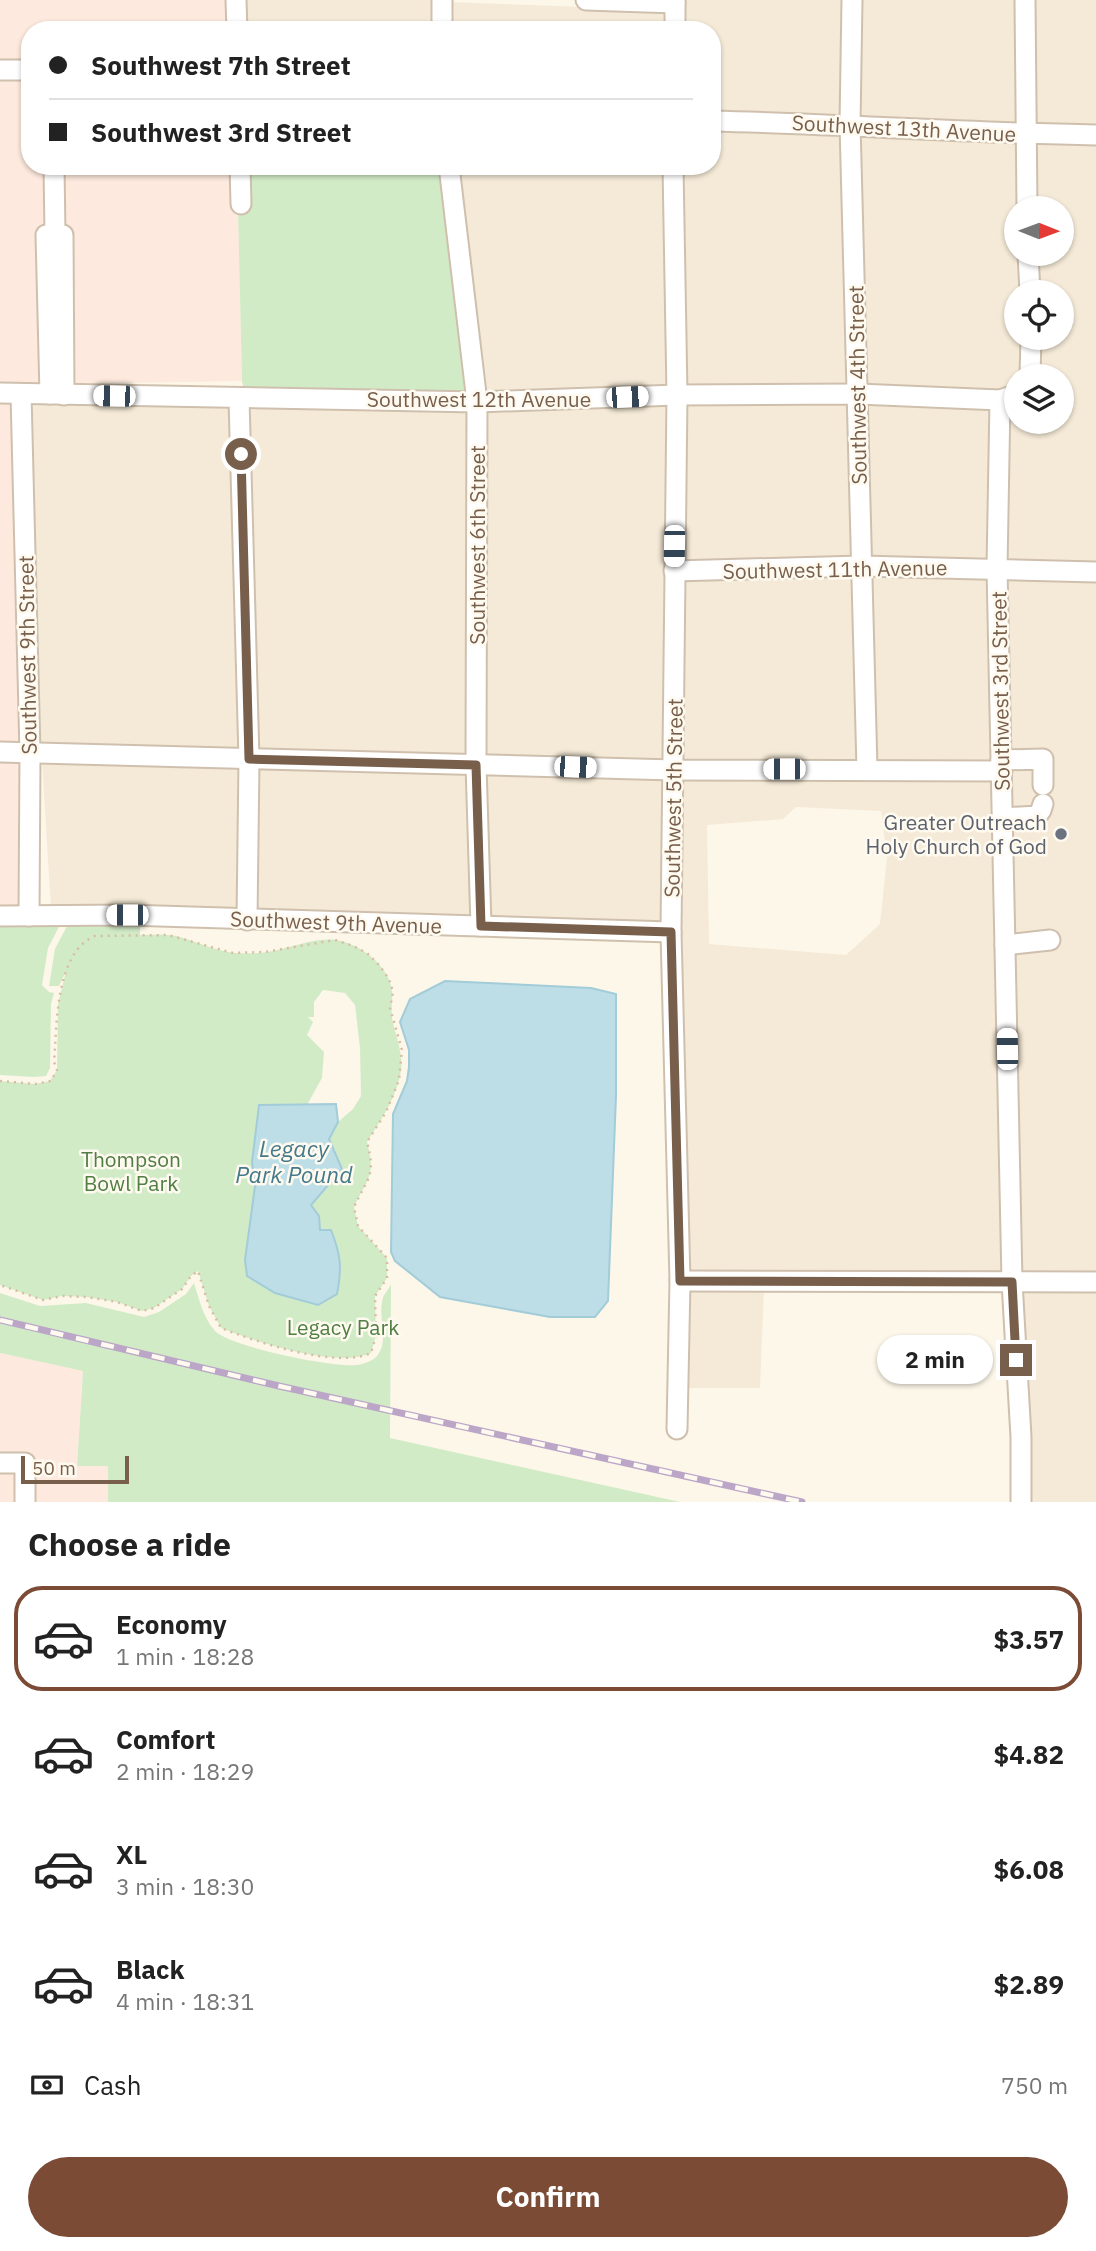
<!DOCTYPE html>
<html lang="en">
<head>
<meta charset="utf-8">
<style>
  body { margin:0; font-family:"IBM Plex Sans",sans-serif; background:#f6f6f6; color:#222; height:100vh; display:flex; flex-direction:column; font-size:26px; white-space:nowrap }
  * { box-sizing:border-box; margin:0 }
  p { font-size:23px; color:#767676 }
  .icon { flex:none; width:38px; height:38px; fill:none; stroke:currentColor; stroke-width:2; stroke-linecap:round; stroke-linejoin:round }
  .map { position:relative; height:1502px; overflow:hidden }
  .sheet { display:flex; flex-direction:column; background:#fff; flex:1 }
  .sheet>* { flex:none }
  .guide { position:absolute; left:21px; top:21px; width:700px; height:154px; border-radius:28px; box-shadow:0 2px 5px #0004; display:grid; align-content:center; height:154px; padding:0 28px; background:#fff }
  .needle { width:46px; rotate:91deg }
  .fabs { position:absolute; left:1004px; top:196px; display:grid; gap:14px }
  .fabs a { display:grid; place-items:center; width:70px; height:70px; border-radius:50%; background:#fff; box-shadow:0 2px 5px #0004; font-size:35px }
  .scale { position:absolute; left:21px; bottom:18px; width:108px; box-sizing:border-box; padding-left:7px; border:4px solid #785f4c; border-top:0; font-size:19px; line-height:24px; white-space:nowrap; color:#785f4c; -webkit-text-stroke:5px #fffaf0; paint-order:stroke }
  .end { position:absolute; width:32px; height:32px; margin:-16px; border:9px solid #785f4c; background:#fff; box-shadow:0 0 0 4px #fff }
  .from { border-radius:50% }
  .bubble { position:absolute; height:49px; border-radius:24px; background:#fff; box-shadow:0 2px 5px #0004; font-size:23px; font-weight:800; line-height:49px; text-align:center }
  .car { position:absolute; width:21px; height:42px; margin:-21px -10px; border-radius:9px; box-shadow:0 0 5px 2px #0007; background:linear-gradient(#fff 24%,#345 0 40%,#fff 0 76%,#345 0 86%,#fff 0) }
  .guide b { display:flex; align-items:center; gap:24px; height:66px; font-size:26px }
  .guide b+b { border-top:2px solid #e0e0e0 }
  .guide i { width:18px; height:18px; background:#222 }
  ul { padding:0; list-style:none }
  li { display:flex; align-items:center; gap:21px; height:105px; margin:0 14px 10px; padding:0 14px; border:4px solid transparent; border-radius:28px }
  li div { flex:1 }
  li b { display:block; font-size:26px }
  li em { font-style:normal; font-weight:800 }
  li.current { border-color:#7b4b36 }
  li>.icon { width:63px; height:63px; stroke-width:1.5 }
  h2 { padding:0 28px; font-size:32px; line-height:84px }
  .pay { display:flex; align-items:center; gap:18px; height:77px; padding:0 28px; font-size:26px }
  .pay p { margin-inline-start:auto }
  .primary-button { display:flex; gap:14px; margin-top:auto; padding:14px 28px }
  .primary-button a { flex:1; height:80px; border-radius:42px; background:#7b4b36; color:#fff; font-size:28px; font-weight:800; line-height:80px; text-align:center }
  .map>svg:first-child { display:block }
  .residential { fill:#f5ead7; fill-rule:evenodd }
  .commercial { fill:#fde9dd }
  .green { fill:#d2ebc7; fill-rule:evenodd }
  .water { fill:#bddde7; stroke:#a3ccd9; stroke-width:2 }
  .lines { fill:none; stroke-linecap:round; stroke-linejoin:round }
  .minor-casing { stroke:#cfc0ae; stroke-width:23 }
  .path { stroke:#d8bca3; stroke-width:2.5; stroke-dasharray:2 5; stroke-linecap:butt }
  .minor { stroke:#fff; stroke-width:19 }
  .rail-casing { stroke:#bba6c8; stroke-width:7 }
  .rail { stroke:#fffaf0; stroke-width:4.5; stroke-dasharray:13; stroke-linecap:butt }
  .route { stroke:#785f4c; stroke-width:9 }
  .worship-dot { fill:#6b7280; stroke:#fffaf0; stroke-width:2.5 }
  .labels { text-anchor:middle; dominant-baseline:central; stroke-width:5; stroke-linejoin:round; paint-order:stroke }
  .street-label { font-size:21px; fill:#785f4c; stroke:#fffaf0 }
  .worship-label { font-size:21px; fill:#5b616d; stroke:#fffaf0; text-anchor:end }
  .park-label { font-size:21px; fill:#507e43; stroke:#fffaf0 }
  .water-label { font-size:23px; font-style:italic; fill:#457a8b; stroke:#fffaf0 }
</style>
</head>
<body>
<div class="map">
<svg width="1096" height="1502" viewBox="0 0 1096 1502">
  <rect width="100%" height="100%" fill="#fdf7e9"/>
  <g class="residential">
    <path d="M244 0H434L433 30H245Z"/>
    <path d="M684 0H843L842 116 712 113V30H683Z"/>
    <path d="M860 0H1017L1016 126 859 117Z"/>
    <path d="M1034 0H1096V127H1033Z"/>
    <path d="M450 2 667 10 666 30H450Z"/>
    <path d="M712 128 842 131 849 386 685 388 682 166H712Z"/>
    <path d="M859 132 1016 141 1018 208 1017 254H1020L1021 292H1017V338H1023L1021 376H1017V386L999 393 866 387Z"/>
    <path d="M1033 141 1096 142V565L1006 561 1009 405 1017 402V422H1062V376H1039L1040 338H1062V292H1038L1037 254H1062V208H1035Z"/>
    <path d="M458 166H665L668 388 485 394Z"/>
    <path d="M29 401 231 406 240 751 41 746 36 643Z"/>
    <path d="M849 401 853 559 682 563 685 402Z"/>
    <path d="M866 401 992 407 989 561 870 559Z"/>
    <path d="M668 403 665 762 485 758 486 409Z"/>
    <path d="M248 406 469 409 468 757 257 752Z"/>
    <path d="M853 574 858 762H682V578Z"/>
    <path d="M870 574 989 576 993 763 875 762Z"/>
    <path d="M1006 576 1096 580V1275H1020Z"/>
    <path d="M42 761 240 766 238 912 51 908Z"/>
    <path d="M257 766 468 772 472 919 255 913Z"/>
    <path d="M485 772 665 777 663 925 489 919Z"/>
    <path d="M682 777 993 778 1003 1275 688 1274 680 939ZM796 807 881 811 887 857 880 924 846 955 709 944 707 825 783 819Z"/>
    <path d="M688 1289H764L760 1388H688Z"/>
    <path d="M1021 1290H1096V1502H1029Z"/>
  </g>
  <g class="commercial">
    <path d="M0 0H227L228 30H30V166H232L233 210 238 211 242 381 0 385Z"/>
    <path d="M0 400 12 401 22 745H0Z"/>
    <path d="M0 759 22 760 21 908H0Z"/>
    <path d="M0 1353 83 1371 77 1465 108 1466V1502H0Z"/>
  </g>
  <g class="green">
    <path d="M249 166H440L468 394 244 391 242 381 238 211 250 210Z"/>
    <path d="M69 922H140V935C154 935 170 933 183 938 200 943 217 951 235 953 245 953 257 954 267 952 289 949 313 937 336 940 359 943 390 966 392 991 393 1002 390 1010 393 1023 398 1043 405 1059 399 1080 393 1103 379 1123 367 1142 376 1176 368 1177 354 1207L358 1226 387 1258V1278L375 1296 376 1336 371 1353C336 1369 257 1342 221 1328L209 1306 198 1271 191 1276 182 1289 154 1308 142 1311 117 1302 87 1297 62 1296 43 1300 0 1285V1081L35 1084 50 1081 57 1070 58 1004 66 971 59 986H49L55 949ZM323 990 345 993 355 1005 360 1048 361 1096 353 1109 338 1122 329 1138 342 1169 311 1205 319 1216 320 1230 247 1276 245 1260 255 1186 252 1162 259 1106 307 1105 322 1078 324 1052 307 1035 313 1022 308 1017H314V1002Z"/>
    <path d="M0 923H61L48 948 42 985 49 992 54 993 51 1004 50 1068 46 1076 34 1077 0 1075Z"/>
    <path d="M194 1283C199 1299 204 1320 216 1332 236 1348 331 1367 357 1365 363 1364 373 1361 377 1356 390 1341 377 1316 383 1298 384 1294 389 1289 391 1284L390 1438 680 1502H108V1466H77L83 1371 0 1353V1293L40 1306 86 1303 144 1317 159 1312 186 1294Z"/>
  </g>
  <g class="water">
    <path d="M445 981 591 988 616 994V1096L608 1301 595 1317H550L440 1297 395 1261 391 1252 393 1114 407 1081 409 1067V1050L400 1022 410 999Z"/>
    <path d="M336 1104 338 1122 329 1139 342 1169 311 1205 319 1216 320 1230H331C341 1255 342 1268 337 1294L318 1305 275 1293 247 1276 245 1260 255 1186 252 1162 259 1105Z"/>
  </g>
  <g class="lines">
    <defs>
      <g id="minor">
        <path d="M236 0 237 30"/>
        <path d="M586 0 675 3"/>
        <path d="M852 0 850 124 867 769"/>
        <path d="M1025 0 1027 208"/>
        <path d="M442 30V0"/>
        <path d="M675 30V0"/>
        <path d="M0 70H30"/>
        <path d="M712 121C840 124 968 133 1096 135"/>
        <path d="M54 166 55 235"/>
        <path d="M240 166 241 204"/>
        <path d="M449 166 477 402 476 765 481 926"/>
        <path d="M673 166 677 395 671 932 680 1281 677 1429"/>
        <path d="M1028 254 1030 292"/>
        <path d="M1030 376 1031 338"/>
        <path d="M0 393 477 402 677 395 858 394 1000 400"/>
        <path d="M21 394 30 753 29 916"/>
        <path d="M50 394 46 235H63L64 395"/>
        <path d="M1017 394 1000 400 997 568 1012 1282 1021 1437V1502"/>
        <path d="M239 399 249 759 247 920"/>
        <path d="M674 571 861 566 1096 572"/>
        <path d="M0 752 674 770 1002 771"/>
        <path d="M1001 760 1043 759V785"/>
        <path d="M1003 818 1037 816 1041 810 1043 804"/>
        <path d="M0 916 127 915 671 932"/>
        <path d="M1005 945 1050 940"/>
        <path d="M680 1281 1096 1282"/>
        <path d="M0 1463H25V1502"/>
      </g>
    </defs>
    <use href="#minor" class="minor-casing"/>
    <path class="path" d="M0 1081 35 1084 51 1081 57 1070 54 1062C57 1026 55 952 95 936L168 935 233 953 265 952 335 940 353 946 367 953 379 965 389 979 393 992 390 1008 402 1050 399 1080 386 1112 367 1142C376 1176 368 1177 354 1207L358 1226 387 1258V1278L375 1296 376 1336 371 1353C336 1369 257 1342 221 1328L209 1306 198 1271 191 1276 182 1289 154 1308 142 1311 117 1302 87 1297 62 1296 43 1300 0 1285"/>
    <use href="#minor" class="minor"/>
    <defs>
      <path id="rail" d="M0 1320 279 1386 802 1502"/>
    </defs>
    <use href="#rail" class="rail-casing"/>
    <use href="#rail" class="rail"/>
  </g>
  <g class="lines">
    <path class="route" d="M241 454 249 759 476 765 481 926 671 932 680 1281 1012 1282 1016 1360"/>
  </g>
  <circle class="worship-dot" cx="1061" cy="834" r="7"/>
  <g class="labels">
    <g class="street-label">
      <text transform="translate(904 128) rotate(3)">Southwest 13th Avenue</text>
      <text transform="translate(857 385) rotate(-91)">Southwest 4th Street</text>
      <text x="479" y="399">Southwest 12th Avenue</text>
      <text transform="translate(477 545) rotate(-90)">Southwest 6th Street</text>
      <text transform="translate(835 569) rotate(-1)">Southwest 11th Avenue</text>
      <text transform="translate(27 655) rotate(-91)">Southwest 9th Street</text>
      <text transform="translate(1000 691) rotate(-91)">Southwest 3rd Street</text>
      <text transform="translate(673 798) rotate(-89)">Southwest 5th Street</text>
      <text transform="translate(336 922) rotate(2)">Southwest 9th Avenue</text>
    </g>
    <g class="worship-label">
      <text x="1047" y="822">Greater Outreach<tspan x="1047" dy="24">Holy Church of God</tspan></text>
    </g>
    <g class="park-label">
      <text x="131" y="1159">Thompson<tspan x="131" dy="24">Bowl Park</tspan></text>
      <text x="343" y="1327">Legacy Park</text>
    </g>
    <g class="water-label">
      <text x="294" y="1148">Legacy<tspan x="294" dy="26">Park Pound</tspan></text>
    </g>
  </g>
</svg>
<div class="fabs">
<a><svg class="needle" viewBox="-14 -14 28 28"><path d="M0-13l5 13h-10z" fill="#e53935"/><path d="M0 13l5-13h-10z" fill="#767676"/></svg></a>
<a><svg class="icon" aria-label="locate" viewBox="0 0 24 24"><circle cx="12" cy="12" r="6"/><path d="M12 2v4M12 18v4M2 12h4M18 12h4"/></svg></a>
<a><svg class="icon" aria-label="layers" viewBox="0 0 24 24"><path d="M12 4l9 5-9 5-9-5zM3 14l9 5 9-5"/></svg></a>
</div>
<div class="scale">50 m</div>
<i class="end from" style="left:241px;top:454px"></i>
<i class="end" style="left:1016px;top:1360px"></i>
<div class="bubble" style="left:877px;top:1335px;width:116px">2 min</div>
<i class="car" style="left:114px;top:396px;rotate:271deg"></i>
<i class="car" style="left:627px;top:397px;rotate:88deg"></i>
<i class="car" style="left:674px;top:546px;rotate:181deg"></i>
<i class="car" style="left:575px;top:767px;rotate:92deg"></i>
<i class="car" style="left:784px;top:769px;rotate:270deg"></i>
<i class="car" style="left:127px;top:915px;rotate:270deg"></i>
<i class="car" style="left:1007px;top:1049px;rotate:359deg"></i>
<div class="guide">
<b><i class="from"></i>Southwest 7th Street</b>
<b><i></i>Southwest 3rd Street</b>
</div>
</div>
<section class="sheet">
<h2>Choose a ride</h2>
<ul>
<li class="current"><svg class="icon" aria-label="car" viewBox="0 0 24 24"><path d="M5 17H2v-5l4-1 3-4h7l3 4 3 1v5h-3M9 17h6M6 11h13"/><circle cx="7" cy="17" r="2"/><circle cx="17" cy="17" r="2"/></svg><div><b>Economy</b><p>1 min · 18:28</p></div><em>$3.57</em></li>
<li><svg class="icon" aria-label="car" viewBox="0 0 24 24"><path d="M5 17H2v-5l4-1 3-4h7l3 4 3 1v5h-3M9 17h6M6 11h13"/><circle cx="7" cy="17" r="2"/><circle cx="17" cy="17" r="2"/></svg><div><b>Comfort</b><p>2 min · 18:29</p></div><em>$4.82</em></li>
<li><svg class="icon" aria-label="car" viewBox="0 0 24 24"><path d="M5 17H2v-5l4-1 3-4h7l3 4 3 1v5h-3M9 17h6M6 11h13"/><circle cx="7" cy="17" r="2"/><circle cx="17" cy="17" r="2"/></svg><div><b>XL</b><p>3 min · 18:30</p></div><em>$6.08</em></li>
<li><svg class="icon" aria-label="car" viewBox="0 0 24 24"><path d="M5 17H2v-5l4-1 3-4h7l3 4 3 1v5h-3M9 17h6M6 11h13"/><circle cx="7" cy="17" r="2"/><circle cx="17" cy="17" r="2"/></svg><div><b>Black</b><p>4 min · 18:31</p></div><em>$2.89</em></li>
</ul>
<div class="pay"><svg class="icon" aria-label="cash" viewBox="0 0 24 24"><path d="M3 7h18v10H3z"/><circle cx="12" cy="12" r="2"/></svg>Cash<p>750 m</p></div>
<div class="primary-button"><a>Confirm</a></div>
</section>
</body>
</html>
